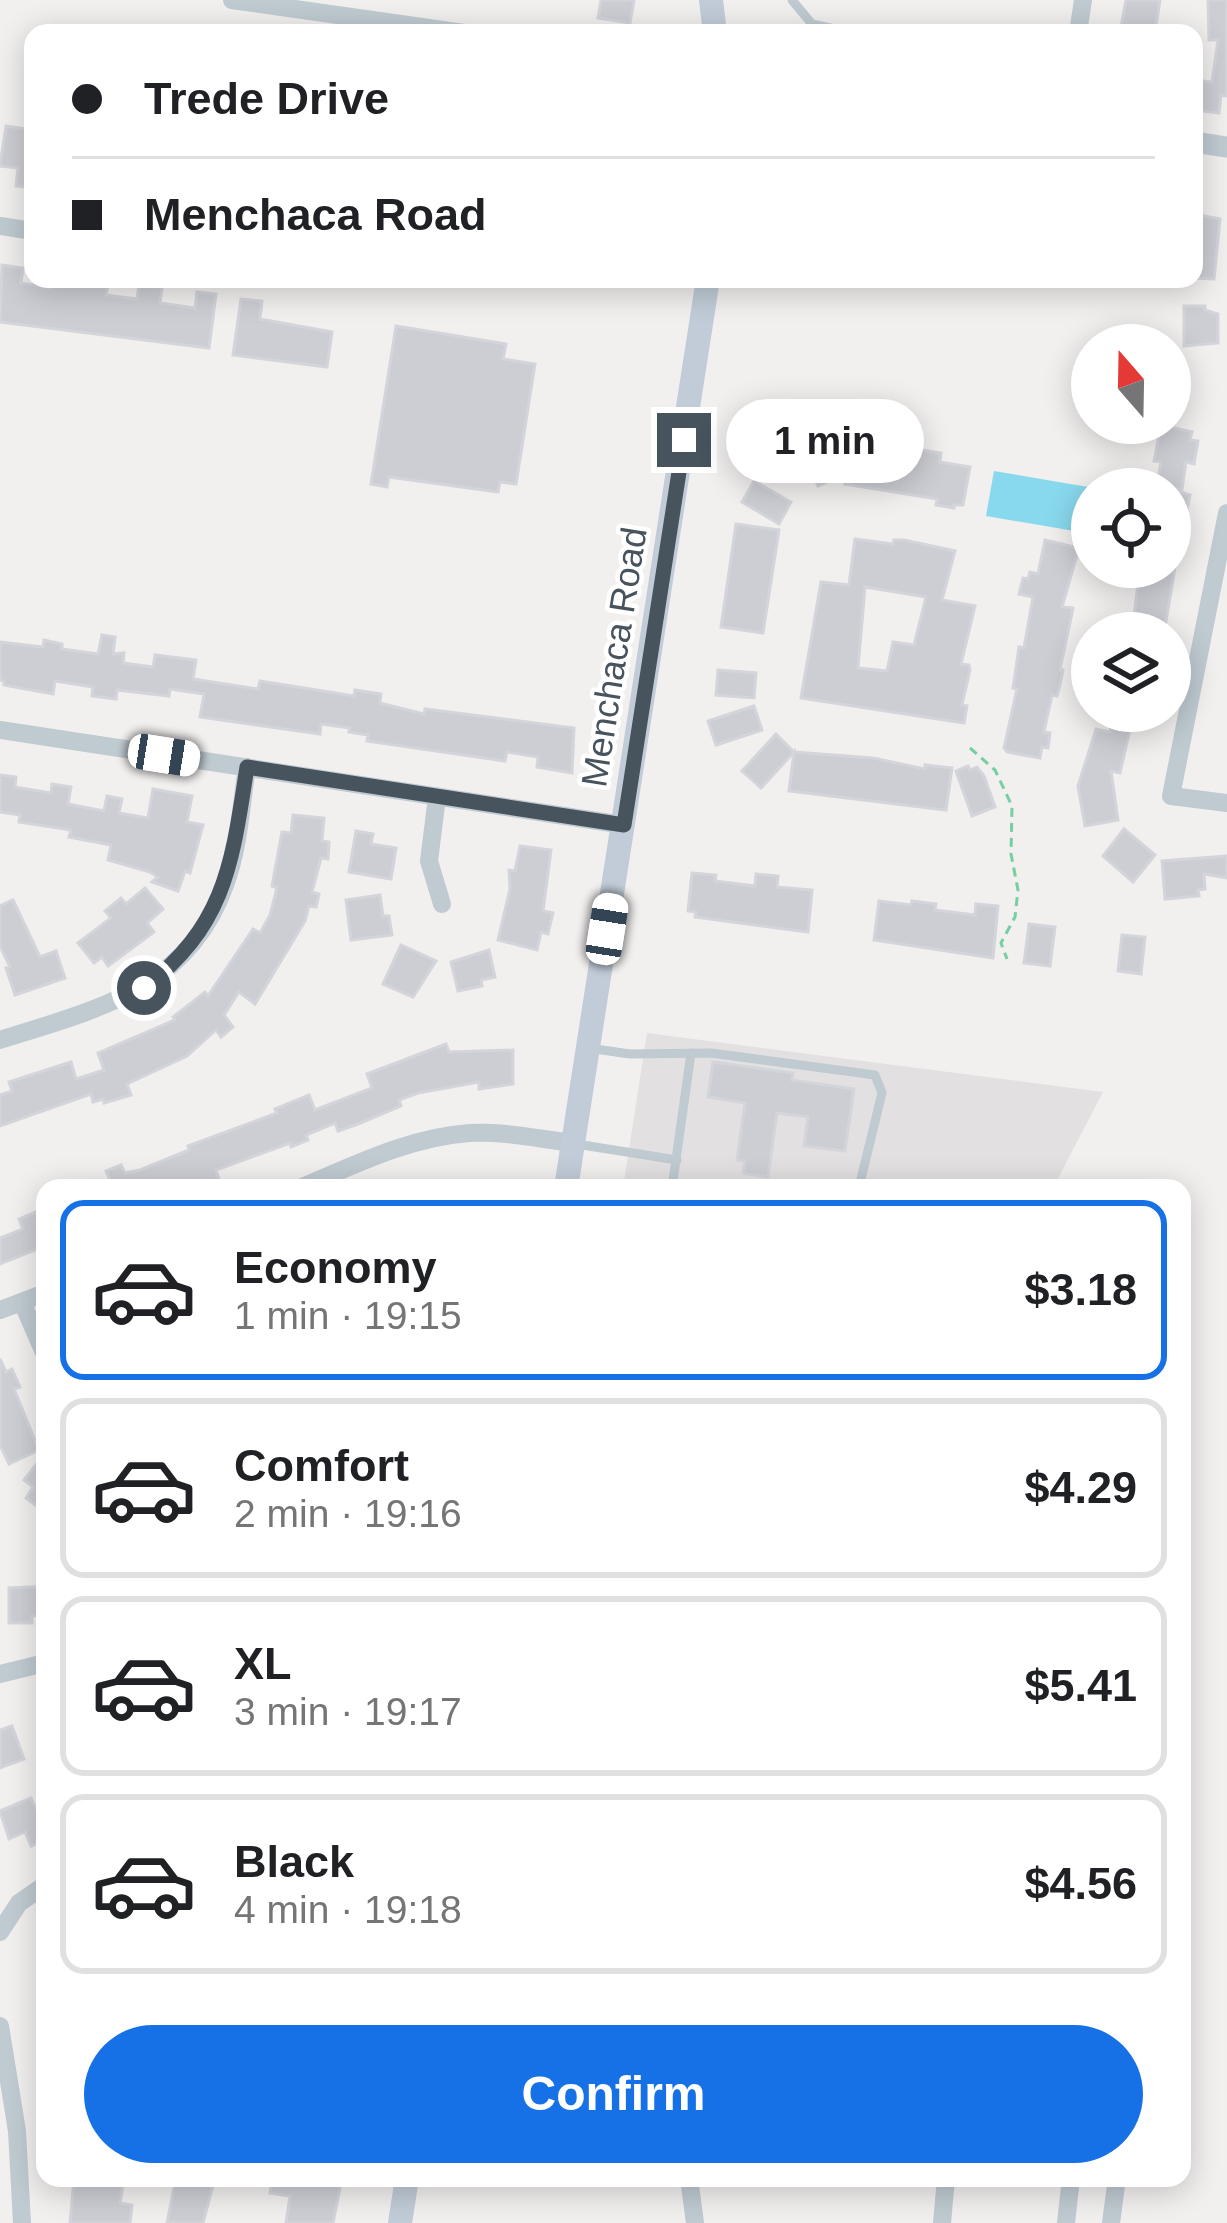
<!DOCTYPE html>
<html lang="en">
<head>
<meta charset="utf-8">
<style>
  body { margin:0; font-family:Helvetica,sans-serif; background:#f6f6f6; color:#202124; height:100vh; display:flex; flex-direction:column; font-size:45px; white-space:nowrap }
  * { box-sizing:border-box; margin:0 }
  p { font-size:39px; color:#757577 }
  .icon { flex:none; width:66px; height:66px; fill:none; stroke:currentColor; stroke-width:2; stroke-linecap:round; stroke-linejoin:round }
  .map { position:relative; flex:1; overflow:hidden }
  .details { position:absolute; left:36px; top:1179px; width:1155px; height:1008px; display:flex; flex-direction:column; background:#fff; border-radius:24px; box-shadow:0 6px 30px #0003 }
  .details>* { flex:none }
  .hud { position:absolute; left:24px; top:24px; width:1179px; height:264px; border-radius:24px; box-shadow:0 6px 30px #0003; display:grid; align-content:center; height:264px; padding:0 48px; background:#fff }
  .needle { width:78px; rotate:340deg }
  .fabs { position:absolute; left:1071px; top:324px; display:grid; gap:24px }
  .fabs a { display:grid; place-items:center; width:120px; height:120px; border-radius:50%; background:#fff; box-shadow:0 6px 30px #0003; font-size:60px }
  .end { position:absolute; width:54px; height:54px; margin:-27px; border:15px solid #47535d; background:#fff; box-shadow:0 0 0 6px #fff }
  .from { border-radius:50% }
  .bubble { position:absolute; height:84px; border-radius:42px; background:#fff; box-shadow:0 6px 30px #0003; font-size:39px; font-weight:700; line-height:84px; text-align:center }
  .car { position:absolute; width:36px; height:72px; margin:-36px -18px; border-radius:15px; box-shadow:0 0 9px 3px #0007; background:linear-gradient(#fff 24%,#345 0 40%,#fff 0 76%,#345 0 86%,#fff 0) }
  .hud b { display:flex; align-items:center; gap:42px; height:114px; font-size:45px }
  .hud b+b { border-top:3px solid #e0e0e0 }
  .hud i { width:30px; height:30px; background:#202124 }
  ul { padding:21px 0 0; list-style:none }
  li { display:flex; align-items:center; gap:36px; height:180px; margin:0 24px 18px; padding:0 24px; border:6px solid #e0e0e0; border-radius:24px }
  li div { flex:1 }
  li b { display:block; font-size:45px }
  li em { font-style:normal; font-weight:700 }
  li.active { border-color:#1571e5 }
  li>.icon { width:108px; height:108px; stroke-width:1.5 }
  .action { display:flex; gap:24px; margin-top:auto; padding:24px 48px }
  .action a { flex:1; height:138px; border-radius:72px; background:#1571e5; color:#fff; font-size:48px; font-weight:700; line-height:138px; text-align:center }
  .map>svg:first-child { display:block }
  .education { fill:#e3e0e1 }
  .water { fill:#89d9ee }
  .building { fill:#ccced4; stroke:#d3d5db; stroke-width:3; fill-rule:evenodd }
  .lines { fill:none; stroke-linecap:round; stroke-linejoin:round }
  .path { stroke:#74cfa1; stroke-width:3; stroke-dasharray:9 6; stroke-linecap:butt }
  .service { stroke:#bfcad1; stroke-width:9 }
  .minor { stroke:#bfcad1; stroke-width:18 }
  .tertiary { stroke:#bfcad1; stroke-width:21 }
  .secondary { stroke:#c1ccd8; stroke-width:24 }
  .route { stroke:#47535d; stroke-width:15 }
  .labels { text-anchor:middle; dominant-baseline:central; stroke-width:9; stroke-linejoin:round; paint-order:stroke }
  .street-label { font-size:36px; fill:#47535d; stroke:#fff }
</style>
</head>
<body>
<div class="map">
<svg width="1227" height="2223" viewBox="0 0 1227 2223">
  <rect width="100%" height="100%" fill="#f2efef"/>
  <path class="education" d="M647 1033 1103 1092 1053 1188H623Z"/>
  <path class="water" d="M994 471 1088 487 1080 532 986 516Z"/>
  <g class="building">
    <path d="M601 0H634L630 23 598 18Z"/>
    <path d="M1126 0H1160L1155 32 1121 27Z"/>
    <path d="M1208 0H1227V96L1221 95 1219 113 1194 110V80L1212 82 1218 40H1209Z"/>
    <path d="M6 126 33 130V188L16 186 18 168 0 166Z"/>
    <path d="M1199 215 1220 219 1214 279 1194 278Z"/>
    <path d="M2 265 23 268 21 283 51 288 52 279H109L106 295 137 299 139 284 162 287 160 303 195 308 197 292 216 294 209 348 0 322Z"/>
    <path d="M241 299 262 301 260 319 332 332 327 367 233 355Z"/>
    <path d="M1184 306H1205V310L1218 314V343L1184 346Z"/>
    <path d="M396 326 506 344 503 359 535 364 516 484 500 482 498 492 389 477 387 487 371 484Z"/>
    <path d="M1161 425 1192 432 1190 440 1198 441 1194 464 1186 462 1182 489H1172L1190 495 1176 562 1170 561V489H1156L1161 462 1154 461Z"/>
    <path d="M827 437 843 475 818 486 802 448Z"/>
    <path d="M851 445 915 456 916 449 941 453 940 462 970 467 963 505H954V508L936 505 937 499 845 484Z"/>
    <path d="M754 481 791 502 779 524 742 502Z"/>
    <path d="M736 524 779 530 763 633 721 627Z"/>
    <path d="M855 539 893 544 894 540H904L955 551 942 600 975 606 961 664 969 665 970 670 962 705 967 706 964 723 801 698 821 582 849 585ZM865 587 926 597 914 645 893 642 887 671 858 668Z"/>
    <path d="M1045 540 1079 548 1062 607 1073 608 1060 670H1063L1060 685 1057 696 1052 695 1044 732 1050 733 1048 748 1042 747 1040 758 1007 752 1004 748 1017 689 1013 688 1019 647 1024 648 1033 597 1019 594 1023 578 1028 579 1030 572 1038 574Z"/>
    <path d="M1140 567H1175L1164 633H1132Z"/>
    <path d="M102 635 115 637 113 654 124 653 123 663 153 667 155 655 196 660 193 679 258 689 260 681 354 696 355 690 381 694 380 703 424 714 425 709 574 728 572 773 537 767 538 757 507 752 505 761 367 741 368 735 349 732 350 728 321 724 320 734 200 717 204 694 170 689 169 696 117 690 116 699 92 696 93 687 55 681 53 694 4 685V681L0 680V642L43 647 44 640 62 644V649L98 654Z"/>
    <path d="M718 670 756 673 754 698 716 695Z"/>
    <path d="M754 706 762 730 716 745 708 721Z"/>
    <path d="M1113 711H1148L1145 728 1131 725 1120 773 1111 771 1118 820 1085 826 1078 786 1096 729 1110 732Z"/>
    <path d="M776 734 794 752 873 758 925 769V765L952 768 946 810 789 791 794 752 761 788 742 771Z"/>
    <path d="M968 766 970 770 977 767 984 776 995 807 972 816 956 771Z"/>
    <path d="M0 775 16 777 15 787 51 793 52 784 71 787 68 804 104 811 107 796 122 799 119 813 148 818 153 789 192 796 187 822 203 825 190 873 185 871 178 891 152 882 158 877 150 872 108 860 111 845 69 837 71 830 19 822 20 815 0 812Z"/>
    <path d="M293 815 324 818 322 841 329 842 328 859 321 858 312 892 319 894 316 907 309 906 305 921 255 1004 239 992 224 1015 233 1027 221 1037 216 1030 187 1056 127 1084 131 1095 104 1103 103 1099 93 1102 91 1094 0 1126V1095L12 1091 9 1082 71 1062 76 1079 104 1070 98 1053 175 1020 173 1017 205 992 208 996 253 929 260 933 270 915 277 888 272 886 282 832 291 833Z"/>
    <path d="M1124 829 1155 855 1133 882 1103 856Z"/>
    <path d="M356 831 373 834 371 844 396 848 391 879 349 872Z"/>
    <path d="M520 846 551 850 543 911 553 913 548 934 541 932 537 950 498 940 510 889 509 870 515 871Z"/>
    <path d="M1227 856V878L1204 874 1205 889 1198 890 1199 896 1165 899 1162 861Z"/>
    <path d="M692 873 716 875 715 881 755 886 756 874 778 876 777 887 812 890 808 932 695 917 696 912 688 911Z"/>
    <path d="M145 888 163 909 147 923 154 932 108 966 102 957 94 963 78 943 111 918 105 911 121 898 126 904Z"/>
    <path d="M380 895 383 916H389L392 935 351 940 346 900Z"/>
    <path d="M13 900 40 957 56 951 65 978 15 995 6 968 10 967 0 946V906Z"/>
    <path d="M879 901 911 905 912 901 936 904 935 910 975 915 976 904 998 906 993 958 874 940Z"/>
    <path d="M1029 924 1055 927 1050 966 1024 963Z"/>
    <path d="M1122 935 1145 937 1141 974 1118 971Z"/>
    <path d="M401 945 436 961 413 997 383 984Z"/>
    <path d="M489 950 495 977 481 980 482 986 458 991 451 962Z"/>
    <path d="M446 1044 449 1052 513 1050V1084L479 1089V1082L418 1093 399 1100 401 1106 358 1124 338 1131 335 1123 306 1135 308 1140 291 1147 290 1143 216 1170 219 1179 203 1185 201 1180 180 1188H90L110 1180 106 1171 121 1165 125 1173 140 1170 189 1150 188 1146 277 1113 275 1109 309 1095 315 1110 372 1088 367 1074Z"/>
    <path d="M713 1062 793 1073 792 1080 854 1089 845 1151 804 1146 808 1117 777 1113 768 1177 743 1173 745 1161 737 1160 745 1103 708 1097Z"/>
    <path d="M45 1208V1246L0 1264V1238L23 1229 19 1219Z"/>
    <path d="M0 1359 6 1372 12 1369 20 1387 14 1389 39 1450 9 1464 0 1445Z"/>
    <path d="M45 1453V1512L26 1498 33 1487 24 1480Z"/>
    <path d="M30 1587H45V1615L32 1616V1623H9V1588Z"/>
    <path d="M12 1726 24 1759 0 1768V1730Z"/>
    <path d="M31 1798 45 1829V1840L31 1846 25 1832 9 1839 0 1811Z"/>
    <path d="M74 2178H124L120 2203 132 2205 130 2223H70Z"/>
    <path d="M176 2178H215L203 2223H167Z"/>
    <path d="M342 2178 333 2223H286L290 2196 270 2193 272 2179 278 2178Z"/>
  </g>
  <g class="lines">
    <path class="path" d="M970 748 995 770 1012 806 1011 854 1018 890 1015 917 1001 943 1007 959"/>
    <g class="service">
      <path d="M792 0 812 24 853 33"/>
      <path d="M588 1048 630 1054 711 1053 875 1075 882 1093 861 1179"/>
      <path d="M576 1144 677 1160"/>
      <path d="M672 1188 691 1053"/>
    </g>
    <g class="minor">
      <path d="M232 0 464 33"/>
      <path d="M1078 33 1083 0"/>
      <path d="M0 226 33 231"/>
      <path d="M1227 513 1171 796 1227 803"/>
      <path d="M0 730 624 825"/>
      <path d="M437 797 429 861 442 904"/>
      <path d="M0 1040C94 1010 188 990 225 885 239 848 241 806 247 767"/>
      <path d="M300 1188C354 1165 410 1137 470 1133 504 1131 539 1139 573 1143"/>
      <path d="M22 1302 45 1355"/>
      <path d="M0 1310 45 1293"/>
      <path d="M0 1674 45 1663"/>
      <path d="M0 1932 19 1903 45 1885"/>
      <path d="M0 2026 17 2131 22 2223"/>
      <path d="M689 2178 695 2223"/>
      <path d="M942 2223 946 2178"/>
      <path d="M1066 2223 1071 2178"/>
      <path d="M1111 2223 1117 2178"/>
    </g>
    <path class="tertiary" d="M1194 142 1227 147"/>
    <g class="secondary">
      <path d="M711 0 715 33"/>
      <path d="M566 1188 708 279"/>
      <path d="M400 2223 407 2178"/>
    </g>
  </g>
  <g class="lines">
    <path class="route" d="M144 988C226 925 232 863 247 767L624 825 684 440"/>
  </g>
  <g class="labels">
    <g class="street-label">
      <text transform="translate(614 657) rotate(-81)">Menchaca Road</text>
    </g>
  </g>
</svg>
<div class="fabs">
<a><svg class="needle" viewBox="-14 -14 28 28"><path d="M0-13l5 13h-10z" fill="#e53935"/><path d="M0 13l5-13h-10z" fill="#757577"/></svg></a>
<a><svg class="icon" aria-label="locate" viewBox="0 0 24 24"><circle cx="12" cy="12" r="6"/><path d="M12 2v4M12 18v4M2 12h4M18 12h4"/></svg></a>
<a><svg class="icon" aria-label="layers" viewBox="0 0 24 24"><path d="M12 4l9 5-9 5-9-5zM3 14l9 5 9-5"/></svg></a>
</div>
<i class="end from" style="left:144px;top:988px"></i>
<i class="end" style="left:684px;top:440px"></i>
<div class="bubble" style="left:726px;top:399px;width:198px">1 min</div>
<i class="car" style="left:164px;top:755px;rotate:99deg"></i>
<i class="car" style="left:607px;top:929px;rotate:9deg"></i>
<div class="hud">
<b><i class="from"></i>Trede Drive</b>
<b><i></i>Menchaca Road</b>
</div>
<section class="details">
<ul>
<li class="active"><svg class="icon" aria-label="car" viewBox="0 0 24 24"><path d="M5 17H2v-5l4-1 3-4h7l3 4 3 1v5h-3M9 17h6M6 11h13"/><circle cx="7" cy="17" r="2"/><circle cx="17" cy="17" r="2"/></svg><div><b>Economy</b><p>1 min · 19:15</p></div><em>$3.18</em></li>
<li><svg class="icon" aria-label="car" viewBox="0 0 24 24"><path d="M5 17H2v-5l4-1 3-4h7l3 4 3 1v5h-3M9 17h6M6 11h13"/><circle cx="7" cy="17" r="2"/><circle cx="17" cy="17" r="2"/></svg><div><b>Comfort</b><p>2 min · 19:16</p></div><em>$4.29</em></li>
<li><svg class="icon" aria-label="car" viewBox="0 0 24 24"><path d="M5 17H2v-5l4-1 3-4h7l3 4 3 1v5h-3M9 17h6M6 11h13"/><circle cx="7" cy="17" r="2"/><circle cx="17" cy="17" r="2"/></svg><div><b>XL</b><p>3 min · 19:17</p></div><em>$5.41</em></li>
<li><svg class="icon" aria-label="car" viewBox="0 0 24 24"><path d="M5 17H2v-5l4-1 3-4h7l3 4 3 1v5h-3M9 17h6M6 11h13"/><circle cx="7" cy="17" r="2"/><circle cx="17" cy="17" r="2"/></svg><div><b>Black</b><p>4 min · 19:18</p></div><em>$4.56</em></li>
</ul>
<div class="action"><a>Confirm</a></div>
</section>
</div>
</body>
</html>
